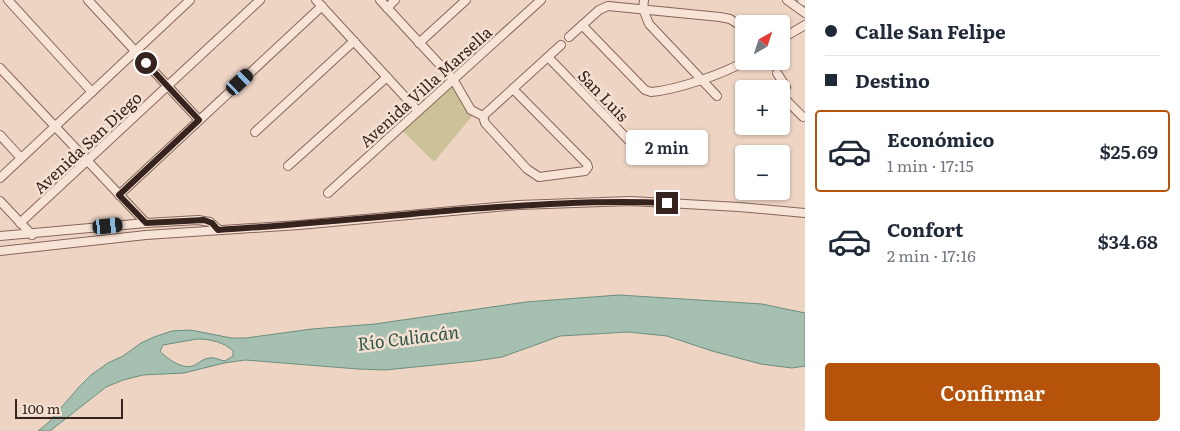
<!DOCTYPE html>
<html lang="es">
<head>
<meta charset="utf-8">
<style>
  body { margin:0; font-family:Literata,serif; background:#f2f2f3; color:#1f2937; height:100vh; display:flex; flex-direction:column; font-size:19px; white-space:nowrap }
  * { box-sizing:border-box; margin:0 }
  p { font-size:16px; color:#747a83 }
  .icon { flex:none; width:28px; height:28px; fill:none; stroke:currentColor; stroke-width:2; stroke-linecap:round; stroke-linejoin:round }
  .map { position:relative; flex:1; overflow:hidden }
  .drawer { display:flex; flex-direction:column; background:#fff; width:375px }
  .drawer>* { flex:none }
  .banner { display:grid; align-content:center; height:110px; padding:0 20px; background:#fff }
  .needle { width:32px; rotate:39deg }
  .buttons { position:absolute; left:735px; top:15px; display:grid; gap:10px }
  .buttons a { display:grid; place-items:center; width:55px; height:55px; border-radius:5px; background:#fff; box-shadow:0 1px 4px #0004; font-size:25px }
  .scale { position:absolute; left:15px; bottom:12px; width:108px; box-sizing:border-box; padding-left:5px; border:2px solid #37231e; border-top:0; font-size:14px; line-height:18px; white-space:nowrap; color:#37231e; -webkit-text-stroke:4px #f5e1d2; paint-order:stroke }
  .end { position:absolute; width:22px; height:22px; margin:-11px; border:6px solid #37231e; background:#fff; box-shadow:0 0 0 2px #fff }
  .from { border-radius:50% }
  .bubble { position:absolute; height:35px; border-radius:5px; background:#fff; box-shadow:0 1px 4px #0004; font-size:16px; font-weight:600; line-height:35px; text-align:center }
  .car { position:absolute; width:15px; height:30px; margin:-15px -8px; border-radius:6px; box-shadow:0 0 4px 1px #0007; background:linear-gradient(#222 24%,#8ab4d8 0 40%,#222 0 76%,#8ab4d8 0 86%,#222 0) }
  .banner b { display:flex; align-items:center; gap:18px; height:48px; font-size:19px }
  .banner b+b { border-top:1px solid #e0e1e3 }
  .banner i { width:12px; height:12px; background:#1f2937 }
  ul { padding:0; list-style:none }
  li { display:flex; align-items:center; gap:15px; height:82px; margin:0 10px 8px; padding:0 10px; border:2px solid transparent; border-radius:5px }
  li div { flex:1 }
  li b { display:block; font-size:19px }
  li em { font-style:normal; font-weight:600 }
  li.current { border-color:#b45309 }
  li>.icon { width:45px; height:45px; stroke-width:1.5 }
  .primary-button { display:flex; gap:10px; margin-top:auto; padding:10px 20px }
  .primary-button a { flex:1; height:58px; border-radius:5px; background:#b45309; color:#fff; font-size:20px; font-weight:600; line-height:58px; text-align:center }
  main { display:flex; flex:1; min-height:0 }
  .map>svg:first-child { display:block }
  .green { fill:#cbc297 }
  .water { fill:#a5c0b0; stroke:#6c8e7c; fill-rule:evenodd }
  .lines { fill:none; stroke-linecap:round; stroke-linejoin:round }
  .minor-casing { stroke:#87655a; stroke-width:10 }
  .minor { stroke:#f8e4d6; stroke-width:8 }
  .route { stroke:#37231e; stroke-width:6 }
  .labels { text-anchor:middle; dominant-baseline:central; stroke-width:5; stroke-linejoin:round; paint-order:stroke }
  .street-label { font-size:16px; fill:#37231e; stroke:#f5e1d2 }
  .water-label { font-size:18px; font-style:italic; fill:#2e5648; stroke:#f5e1d2 }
</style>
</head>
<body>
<main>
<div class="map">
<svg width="805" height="431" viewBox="0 0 805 431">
  <rect width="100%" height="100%" fill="#edd4c3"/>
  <path class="green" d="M453 82 473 115 434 162 401 129Z"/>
  <path class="water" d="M619 295 762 304 805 313V366L792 368 761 364 712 351 667 336 628 332 560 336 502 357 475 361 385 370 358 369 245 360 224 363 184 373 143 375 123 380 106 387 50 431H38L48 423 79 387 91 375 108 363 123 356 141 343 154 337 172 331 191 330 231 338H246L312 329 375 324 526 302ZM197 339C210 339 224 342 233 351V356L225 361C219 360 215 357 209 358 203 359 200 362 195 365 184 371 167 359 160 351L163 345Z"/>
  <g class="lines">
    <defs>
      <g id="minor">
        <path d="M8 0 92 92"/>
        <path d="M88 0 199 120"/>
        <path d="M316 0 418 111"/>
        <path d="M380 0 453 79 471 110 483 116"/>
        <path d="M644 0 643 9 649 24 717 96"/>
        <path d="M787 0 805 13"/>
        <path d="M802 0 805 2"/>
        <path d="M387 8 395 0"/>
        <path d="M582 25 645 90 651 92C676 90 724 74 745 61"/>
        <path d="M569 37 599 10 608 6 720 17 730 19 744 28"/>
        <path d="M781 39 805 25"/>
        <path d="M419 43 466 0"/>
        <path d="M548 57 641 153"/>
        <path d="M0 68 146 223"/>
        <path d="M777 73 786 87 781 91"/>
        <path d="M781 95 803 117"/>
        <path d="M483 116 485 123 527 169 539 177 585 171 588 167 587 164 513 89"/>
        <path d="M483 116 561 45"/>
        <path d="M255 132 354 41"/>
        <path d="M0 135 21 158"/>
        <path d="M288 166 387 77"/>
        <path d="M0 178 190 0"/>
        <path d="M328 193 541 0"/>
        <path d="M119 195 322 6"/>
        <path d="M0 201 32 235"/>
        <path d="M20 223 260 0"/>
        <path d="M0 236 146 223 198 220 210 222 218 229"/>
        <path d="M0 251 146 235 299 225 518 205 631 201 739 207 805 213"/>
      </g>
    </defs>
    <use href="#minor" class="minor-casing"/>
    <use href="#minor" class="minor"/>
  </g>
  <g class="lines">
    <path class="route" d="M146 63 199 120 119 195 146 223 204 220 212 223 218 230C298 225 377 217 456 210 526 205 597 200 667 203"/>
  </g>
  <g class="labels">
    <g class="street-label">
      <text transform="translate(425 86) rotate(-42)">Avenida Villa Marsella</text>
      <text transform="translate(604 95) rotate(46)">San Luis</text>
      <text transform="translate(87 142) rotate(-43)">Avenida San Diego</text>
    </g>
    <g class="water-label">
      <text transform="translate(408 337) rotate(-7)">Río Culiacán</text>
    </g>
  </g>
</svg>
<div class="buttons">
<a><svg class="needle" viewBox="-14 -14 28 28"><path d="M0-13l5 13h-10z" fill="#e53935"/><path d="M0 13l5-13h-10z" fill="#747a83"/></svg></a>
<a>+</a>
<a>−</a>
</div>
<div class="scale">100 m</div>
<i class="end from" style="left:146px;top:63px"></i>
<i class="end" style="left:667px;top:203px"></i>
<div class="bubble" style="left:626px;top:130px;width:82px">2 min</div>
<i class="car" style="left:240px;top:82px;rotate:47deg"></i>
<i class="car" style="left:108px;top:226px;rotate:84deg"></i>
</div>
<section class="drawer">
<div class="banner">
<b><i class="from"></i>Calle San Felipe</b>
<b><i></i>Destino</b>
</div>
<ul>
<li class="current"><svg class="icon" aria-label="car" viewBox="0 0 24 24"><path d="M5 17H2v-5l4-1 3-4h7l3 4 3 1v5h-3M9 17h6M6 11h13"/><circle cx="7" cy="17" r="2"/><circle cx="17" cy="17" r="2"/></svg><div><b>Económico</b><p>1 min · 17:15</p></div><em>$25.69</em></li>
<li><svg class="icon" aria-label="car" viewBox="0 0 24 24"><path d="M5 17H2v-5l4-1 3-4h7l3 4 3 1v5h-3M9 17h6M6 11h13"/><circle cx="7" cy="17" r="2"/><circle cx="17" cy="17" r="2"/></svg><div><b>Confort</b><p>2 min · 17:16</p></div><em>$34.68</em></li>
</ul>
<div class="primary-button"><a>Confirmar</a></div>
</section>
</main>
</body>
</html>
